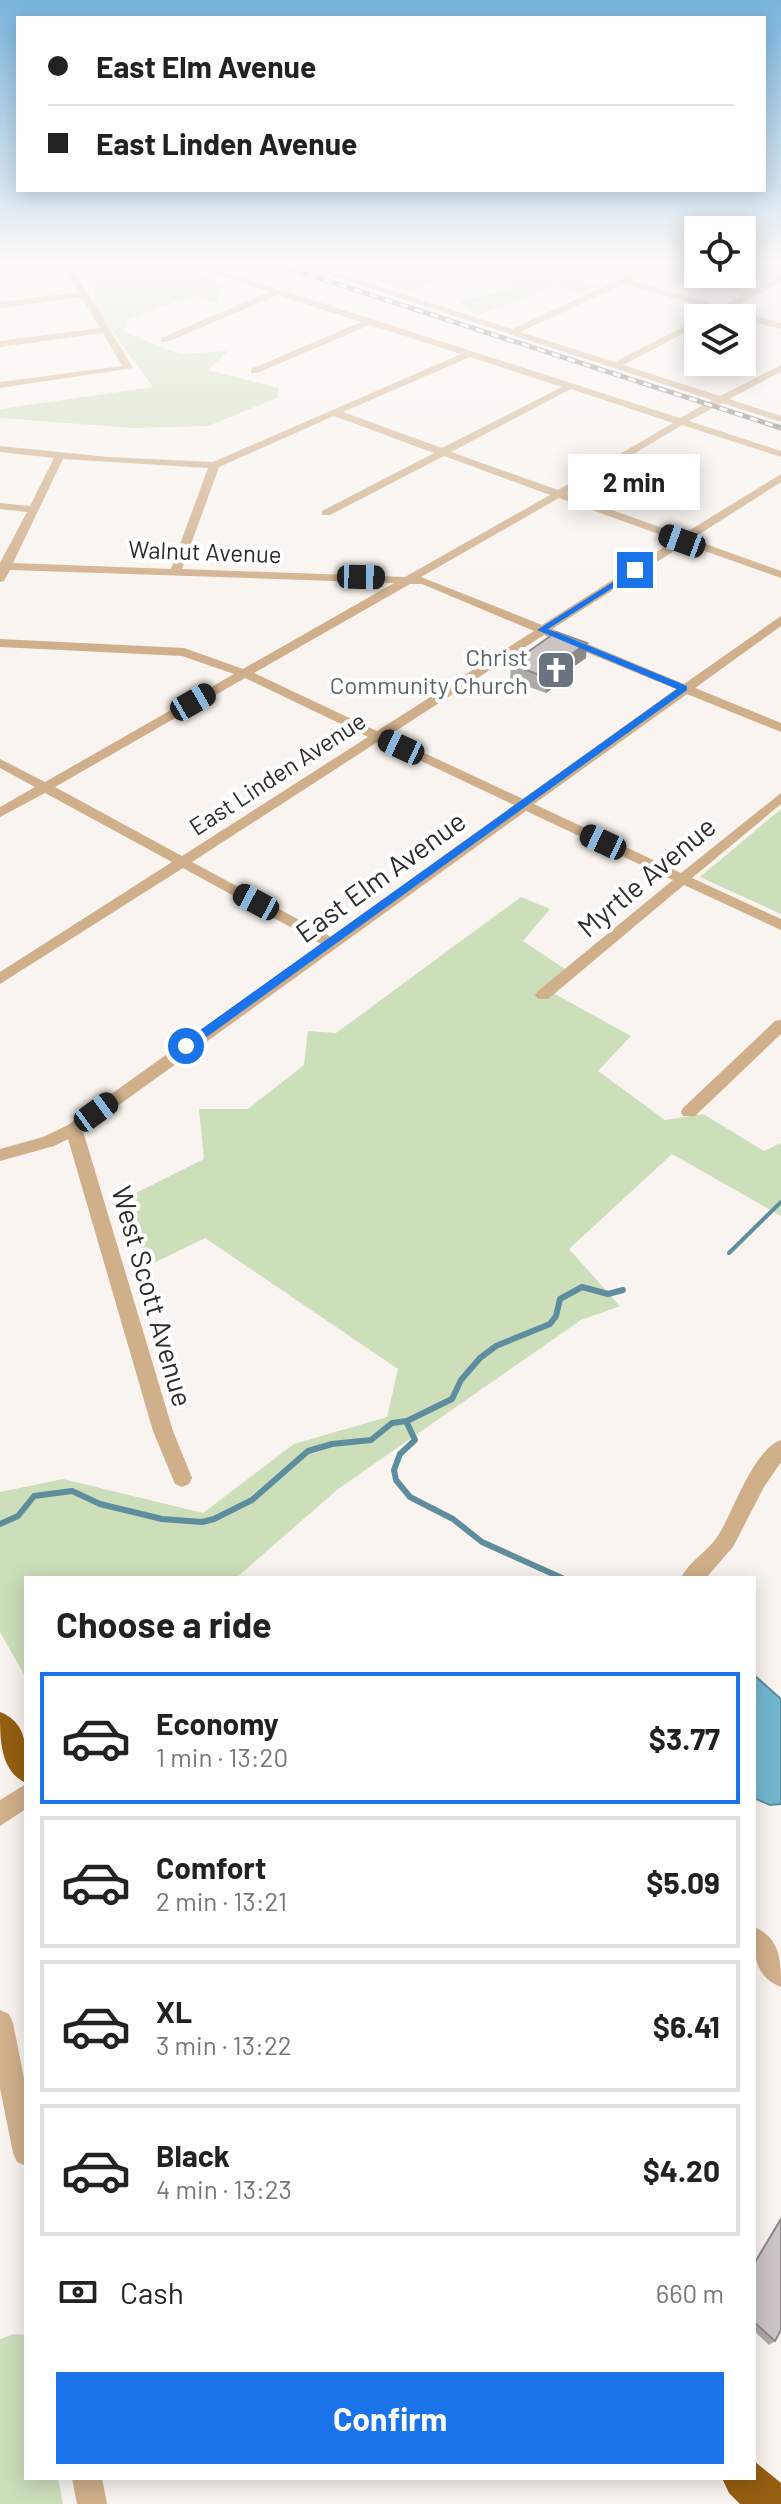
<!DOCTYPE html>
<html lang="en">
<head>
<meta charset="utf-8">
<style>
  body { margin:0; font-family:Barlow,sans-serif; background:#f6f6f6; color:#222; height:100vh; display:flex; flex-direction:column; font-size:30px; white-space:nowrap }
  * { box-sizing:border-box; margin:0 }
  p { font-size:26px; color:#767676 }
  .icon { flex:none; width:44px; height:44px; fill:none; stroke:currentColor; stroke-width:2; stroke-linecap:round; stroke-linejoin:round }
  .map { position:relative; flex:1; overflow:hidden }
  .sheet { position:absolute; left:24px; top:1576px; width:732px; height:904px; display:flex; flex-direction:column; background:#fff; border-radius:0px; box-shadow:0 4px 20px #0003 }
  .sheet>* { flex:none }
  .hud { position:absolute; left:16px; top:16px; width:750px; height:176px; border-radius:0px; box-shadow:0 4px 20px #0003; display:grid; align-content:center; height:176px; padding:0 32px; background:#fff }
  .controls { position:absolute; left:684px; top:216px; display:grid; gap:16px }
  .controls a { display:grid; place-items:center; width:72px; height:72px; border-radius:0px; background:#fff; box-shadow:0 4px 20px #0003; font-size:40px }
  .end { position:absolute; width:36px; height:36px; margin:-18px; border:10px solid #1a73e8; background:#fff; box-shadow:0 0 0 4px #fff }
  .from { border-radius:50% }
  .bubble { position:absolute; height:56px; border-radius:0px; background:#fff; box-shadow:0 4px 20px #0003; font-size:26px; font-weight:700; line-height:56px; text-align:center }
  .car { position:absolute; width:24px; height:48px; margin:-24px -12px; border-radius:10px; box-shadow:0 0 6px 2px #0007; background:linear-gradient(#222 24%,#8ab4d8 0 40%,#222 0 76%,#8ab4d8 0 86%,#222 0) }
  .hud b { display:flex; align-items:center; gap:28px; height:76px; font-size:30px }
  .hud b+b { border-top:2px solid #e0e0e0 }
  .hud i { width:20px; height:20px; background:#222 }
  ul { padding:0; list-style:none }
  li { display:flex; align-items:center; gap:24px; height:132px; margin:0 16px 12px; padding:0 16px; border:4px solid #e0e0e0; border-radius:0px }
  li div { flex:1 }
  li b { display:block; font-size:30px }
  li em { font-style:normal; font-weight:700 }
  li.selected { border-color:#1a73e8 }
  li>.icon { width:72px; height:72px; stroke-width:1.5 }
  h2 { padding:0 32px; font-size:36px; line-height:96px }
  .pay { display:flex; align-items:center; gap:20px; height:88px; padding:0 32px; font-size:30px }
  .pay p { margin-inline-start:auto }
  .cta { display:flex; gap:16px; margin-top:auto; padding:16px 32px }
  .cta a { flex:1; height:92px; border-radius:0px; background:#1a73e8; color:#fff; font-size:32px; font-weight:700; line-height:92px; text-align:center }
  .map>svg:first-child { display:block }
  .green { fill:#cddebb }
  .water { fill:#72b7cf; stroke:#5e8d9e; stroke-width:2 }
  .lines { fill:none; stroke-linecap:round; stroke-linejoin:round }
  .stream-far1 { stroke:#5e8d9e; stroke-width:4 }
  .stream { stroke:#5e8d9e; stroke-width:6 }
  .minor { fill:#d0af8b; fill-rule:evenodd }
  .highway { fill:#955f11; fill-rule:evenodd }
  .rail-casing { stroke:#787472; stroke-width:5 }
  .rail { stroke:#fff; stroke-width:3; stroke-dasharray:8; stroke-linecap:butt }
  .wall { fill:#afa9a7 }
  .shaded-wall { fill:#8e8988 }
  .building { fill:#cbc4c2; stroke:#8e8988; stroke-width:2 }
  .route { fill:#1a73e8 }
  .labels { text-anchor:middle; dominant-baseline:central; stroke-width:8; stroke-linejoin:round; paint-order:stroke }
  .far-street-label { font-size:24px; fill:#2e2c2b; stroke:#fff }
  .far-worship-label { font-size:24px; fill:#5b616d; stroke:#fff; text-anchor:end }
  .street-label { font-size:28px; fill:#2e2c2b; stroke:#fff }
</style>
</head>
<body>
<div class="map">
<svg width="781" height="2504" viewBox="0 0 781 2504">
  <rect width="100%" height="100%" fill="#f9f4ef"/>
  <g class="green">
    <path d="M65 260H156L231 285 219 289V304L193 295 126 320 124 332 180 354 228 351 208 370 279 388 277 398 208 426 133 428 0 418V409L153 387 94 306 95 289Z"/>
    <path d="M206 260H296L257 277Z"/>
    <path d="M316 260H668L624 281 594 272 582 281 600 285 583 294 555 286 476 316 460 301 506 291 505 280 468 270 409 292Z"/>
    <path d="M742 260H781V276L744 295 714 283 715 274H742Z"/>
    <path d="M781 809V914L700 877Z"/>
    <path d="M521 897 550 909 523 941 571 973 553 993 631 1036 598 1071 665 1120 703 1114 764 1151 781 1143V1216L672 1154 569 1249 620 1306 581 1320 338 1489 236 1578H26V1678L0 1632V1492L63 1479 203 1513 294 1444 387 1417 398 1369 205 1238 150 1265 118 1202 204 1159 199 1109H248L304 1065 308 1031 336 1033Z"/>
    <path d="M14 2334 26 2335V2478H58L63 2504H0V2339Z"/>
  </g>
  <path class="water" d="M754 1675 781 1699V1804L770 1805 754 1798Z"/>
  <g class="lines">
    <path class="stream-far1" d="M729 1253 781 1202"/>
    <g class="stream">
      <path d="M406 1421 415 1440 400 1454 394 1470 396 1480 410 1497 453 1519 482 1542 562 1578"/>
      <path d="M0 1524 18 1516 34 1496 72 1491 100 1504 162 1519 202 1522 214 1519 252 1500 308 1451 332 1444 371 1440 392 1423 407 1421 452 1399 461 1380 480 1358 496 1346 550 1324 556 1316 560 1299 582 1287 608 1294 623 1290"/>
    </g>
    <g class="minor">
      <path d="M35 260H59L0 271V265Z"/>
      <path d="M60 260H68L133 368 0 388V382L122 366 103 333 0 347V341L100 328 81 297 0 308V302L79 292Z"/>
      <path d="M174 260H188L680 418 712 400 283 260H297L512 329 661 260H673L631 281 722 306 781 276V282L731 309 781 323V329L717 313 716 310 624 284 520 332 615 362 698 319V326L623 365 720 396 781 365V372L729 399 781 416V422L722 403 689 421 781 451V457L682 425 567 494 682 535 781 474V482L692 539 781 571V578L685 544 552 629 684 684 781 616V626L695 688 781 723V732L687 694 534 804 681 873 781 793V804L692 878 781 919V930L684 885 548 999H538L535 995 538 991 673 880 526 811 83 1131 173 1431 192 1478 189 1484 182 1487 175 1484 153 1431 68 1139 54 1146 0 1161V1149L43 1137 68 1125 321 944 183 868 0 984V972L172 862 45 793 0 817V807L35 787 0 768V759L45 782 234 674 182 656 0 647V639L184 648 243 669 394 583 10 570 4 581 0 582V563L27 512 0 509V503L30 506 54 458 0 452V446L108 457 213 462 461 354 370 325 257 373H251V369L361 322 278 295 167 342H161V338L269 292ZM470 357 562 387 442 448 343 412ZM571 389 673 423 558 490 451 452ZM334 416 434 453 322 511V515H330L444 456 550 495 405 577 182 569 219 467ZM63 459 208 468 171 569 13 563ZM559 498 675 540 542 625 421 577ZM410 584H422L534 631 377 731 254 673ZM544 635 676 689 523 799 388 736ZM245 678 368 737 182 856 55 787ZM379 741 514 805 331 937 192 862Z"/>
      <path d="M781 1020V1034L695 1116H683L681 1112 683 1108 775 1021Z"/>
      <path d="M781 1440V1462L764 1487 733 1547 706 1578H681C689 1561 709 1551 719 1534 734 1510 753 1450 781 1440Z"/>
      <path d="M26 1784V1809L0 1826V1800Z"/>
      <path d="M754 1927C781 1938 781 1962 781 1987 753 1976 754 1952 754 1927Z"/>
      <path d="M0 2010 9 2014 13 2023 26 2088V2166L17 2162 13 2153 0 2088Z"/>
      <path d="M72 2478H102L107 2504H77Z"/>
    </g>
    <g class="highway">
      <path d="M0 1712C31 1724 26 1755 26 1783 0 1771 0 1739 0 1712Z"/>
      <path d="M754 2461 781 2483V2504H740L729 2493 722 2478H754Z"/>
    </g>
    <defs>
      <path id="rail" d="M263 260 781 428"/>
    </defs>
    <use href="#rail" class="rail-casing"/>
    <use href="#rail" class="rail"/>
  </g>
  <g class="wall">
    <path d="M586 658 563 674V680L546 693 510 680 511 664Z"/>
    <path d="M781 2217V2330L775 2341 769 2345 754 2331V2262Z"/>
  </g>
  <path class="shaded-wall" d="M587 643 586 658 563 674V680L546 693 547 678 559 663Z"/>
  <g class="building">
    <path d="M556 632 587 643 559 663 564 665 547 678 511 664Z"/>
    <path d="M781 2219V2330L775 2341 754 2322V2264Z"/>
  </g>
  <linearGradient id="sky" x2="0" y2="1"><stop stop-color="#79b5de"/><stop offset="0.43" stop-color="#fcfaf8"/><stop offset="1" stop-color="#fcfaf8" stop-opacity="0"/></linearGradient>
  <rect width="781" height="611" fill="url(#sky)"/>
  <path class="route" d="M635 568 638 572 548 629 687 686V690L190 1049H182V1043L677 689 537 630Z"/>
  <defs>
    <symbol id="church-square" viewBox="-11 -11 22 22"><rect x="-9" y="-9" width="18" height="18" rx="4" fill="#6b7280" stroke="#fff"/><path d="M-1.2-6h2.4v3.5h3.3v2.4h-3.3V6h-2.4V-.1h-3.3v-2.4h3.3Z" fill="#fff"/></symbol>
  </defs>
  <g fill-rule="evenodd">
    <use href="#church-square" x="534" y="648" width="44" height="44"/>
  </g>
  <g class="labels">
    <g class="far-street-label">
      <text transform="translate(205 551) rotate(2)">Walnut Avenue</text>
      <text transform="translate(277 773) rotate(-33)">East Linden Avenue</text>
    </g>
    <g class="far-worship-label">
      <text x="528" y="656">Christ<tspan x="528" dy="28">Community Church</tspan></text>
    </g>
    <g class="street-label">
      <text transform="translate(380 876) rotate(-36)">East Elm Avenue</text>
      <text transform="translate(646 876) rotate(-40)">Myrtle Avenue</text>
      <text transform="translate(153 1296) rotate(74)">West Scott Avenue</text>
    </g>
  </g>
</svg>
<div class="controls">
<a><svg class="icon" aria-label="locate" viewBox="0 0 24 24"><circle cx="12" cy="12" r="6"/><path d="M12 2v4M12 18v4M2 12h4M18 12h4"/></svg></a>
<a><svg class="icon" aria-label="layers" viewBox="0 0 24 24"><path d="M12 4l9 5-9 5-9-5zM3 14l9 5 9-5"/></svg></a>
</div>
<i class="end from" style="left:186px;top:1046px"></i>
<i class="end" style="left:635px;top:570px"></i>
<div class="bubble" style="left:568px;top:454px;width:132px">2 min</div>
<i class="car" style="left:682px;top:541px;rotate:290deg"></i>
<i class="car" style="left:361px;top:577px;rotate:91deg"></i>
<i class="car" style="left:193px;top:702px;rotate:60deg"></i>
<i class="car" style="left:401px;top:747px;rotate:295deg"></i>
<i class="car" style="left:603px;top:842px;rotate:295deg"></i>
<i class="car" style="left:256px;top:902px;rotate:298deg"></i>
<i class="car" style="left:96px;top:1112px;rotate:54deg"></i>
<div class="hud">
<b><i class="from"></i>East Elm Avenue</b>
<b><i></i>East Linden Avenue</b>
</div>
<section class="sheet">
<h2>Choose a ride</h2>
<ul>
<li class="selected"><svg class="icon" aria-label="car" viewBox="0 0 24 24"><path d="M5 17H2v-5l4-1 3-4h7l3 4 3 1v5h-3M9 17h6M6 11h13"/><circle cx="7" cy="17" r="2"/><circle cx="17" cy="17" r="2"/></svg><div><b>Economy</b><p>1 min · 13:20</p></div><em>$3.77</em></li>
<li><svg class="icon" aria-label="car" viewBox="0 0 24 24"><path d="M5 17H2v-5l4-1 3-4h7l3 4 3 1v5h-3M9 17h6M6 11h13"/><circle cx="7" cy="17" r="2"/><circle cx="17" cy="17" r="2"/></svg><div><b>Comfort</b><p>2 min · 13:21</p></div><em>$5.09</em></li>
<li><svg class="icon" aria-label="car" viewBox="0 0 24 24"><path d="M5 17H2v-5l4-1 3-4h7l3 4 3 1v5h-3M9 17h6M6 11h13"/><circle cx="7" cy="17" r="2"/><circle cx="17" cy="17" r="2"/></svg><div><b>XL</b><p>3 min · 13:22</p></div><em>$6.41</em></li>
<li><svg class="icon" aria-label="car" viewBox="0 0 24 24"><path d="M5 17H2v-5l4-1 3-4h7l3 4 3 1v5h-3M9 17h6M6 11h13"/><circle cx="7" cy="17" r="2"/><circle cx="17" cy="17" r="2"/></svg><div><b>Black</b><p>4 min · 13:23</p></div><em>$4.20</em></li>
</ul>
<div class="pay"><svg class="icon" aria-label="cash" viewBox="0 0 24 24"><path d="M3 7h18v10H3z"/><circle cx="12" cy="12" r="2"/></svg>Cash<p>660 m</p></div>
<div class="cta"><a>Confirm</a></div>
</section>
</div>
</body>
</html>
